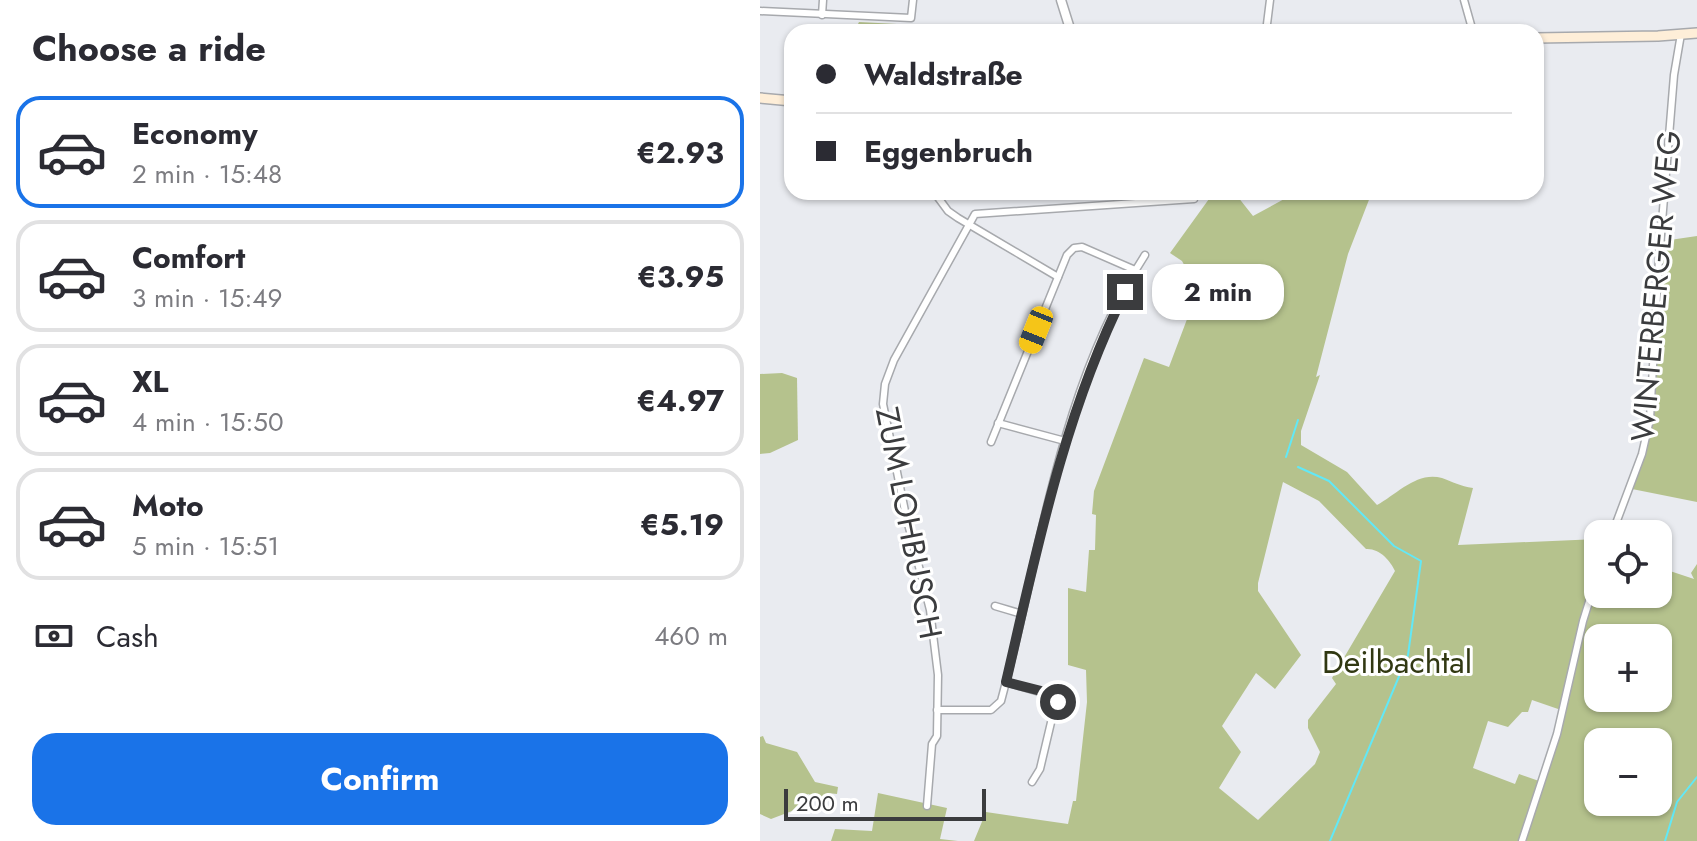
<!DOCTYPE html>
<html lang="en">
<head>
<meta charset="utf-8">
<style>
  body { margin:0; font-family:Jost,sans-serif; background:#f2f2f3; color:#2b2b33; height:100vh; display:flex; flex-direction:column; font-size:30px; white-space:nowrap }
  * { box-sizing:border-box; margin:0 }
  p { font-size:26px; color:#7c7c81 }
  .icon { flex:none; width:44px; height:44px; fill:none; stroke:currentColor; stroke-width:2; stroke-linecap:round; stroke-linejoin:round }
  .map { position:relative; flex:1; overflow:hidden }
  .sheet { display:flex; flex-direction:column; background:#fff; width:760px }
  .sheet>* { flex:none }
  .hud { position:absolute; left:24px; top:24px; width:760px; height:176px; border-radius:24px; box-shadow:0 2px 6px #0004; display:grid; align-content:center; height:176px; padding:0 32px; background:#fff }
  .tools { position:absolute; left:824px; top:520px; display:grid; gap:16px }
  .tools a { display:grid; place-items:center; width:88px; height:88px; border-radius:16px; background:#fff; box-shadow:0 2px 6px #0004; font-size:40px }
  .scale { position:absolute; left:24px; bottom:20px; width:202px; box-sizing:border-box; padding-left:8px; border:4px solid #3b3c3e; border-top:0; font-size:22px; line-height:28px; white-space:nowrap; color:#3b3c3e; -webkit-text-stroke:6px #fff; paint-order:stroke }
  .end { position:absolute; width:36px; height:36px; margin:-18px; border:10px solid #3b3c3e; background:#fff; box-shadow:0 0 0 4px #fff }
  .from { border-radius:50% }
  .bubble { position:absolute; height:56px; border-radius:24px; background:#fff; box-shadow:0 2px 6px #0004; font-size:26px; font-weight:700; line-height:56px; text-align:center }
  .car { position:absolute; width:24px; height:48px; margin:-24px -12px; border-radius:10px; box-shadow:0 0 6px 2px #0007; background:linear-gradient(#f5c518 24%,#345 0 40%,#f5c518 0 76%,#345 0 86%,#f5c518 0) }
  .hud b { display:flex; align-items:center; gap:28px; height:76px; font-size:30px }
  .hud b+b { border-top:2px solid #e1e1e2 }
  .hud i { width:20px; height:20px; background:#2b2b33 }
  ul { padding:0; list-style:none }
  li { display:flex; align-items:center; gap:24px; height:112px; margin:0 16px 12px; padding:0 16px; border:4px solid #e1e1e2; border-radius:24px }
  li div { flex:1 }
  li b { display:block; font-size:30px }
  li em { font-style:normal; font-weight:700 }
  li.active { border-color:#1a73e8 }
  li>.icon { width:72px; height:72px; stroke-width:1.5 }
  h2 { padding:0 32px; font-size:36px; line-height:96px }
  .pay { display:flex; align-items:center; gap:20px; height:88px; padding:0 32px; font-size:30px }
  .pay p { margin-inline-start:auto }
  .action { display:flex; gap:16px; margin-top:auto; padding:16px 32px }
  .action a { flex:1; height:92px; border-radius:24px; background:#1a73e8; color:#fff; font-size:32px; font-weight:700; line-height:92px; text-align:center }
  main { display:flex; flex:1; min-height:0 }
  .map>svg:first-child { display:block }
  .green { fill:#b5c28d; fill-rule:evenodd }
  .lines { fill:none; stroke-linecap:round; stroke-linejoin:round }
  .stream { stroke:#62e8f6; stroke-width:2 }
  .minor-casing { stroke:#a7a9ad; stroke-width:9 }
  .tertiary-casing { stroke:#a7a9ad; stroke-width:11 }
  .secondary-casing { stroke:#a7a9ad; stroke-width:12 }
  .minor { stroke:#fff; stroke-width:6 }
  .tertiary { stroke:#fff; stroke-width:8 }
  .secondary { stroke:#feeed8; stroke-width:9 }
  .route { stroke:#3b3c3e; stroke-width:10 }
  .labels { text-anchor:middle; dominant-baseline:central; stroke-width:6; stroke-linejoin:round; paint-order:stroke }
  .street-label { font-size:32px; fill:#3b3c3e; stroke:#fff }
  .park-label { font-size:32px; fill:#313812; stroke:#fff }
</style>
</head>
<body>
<main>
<section class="sheet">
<h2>Choose a ride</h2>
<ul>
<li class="active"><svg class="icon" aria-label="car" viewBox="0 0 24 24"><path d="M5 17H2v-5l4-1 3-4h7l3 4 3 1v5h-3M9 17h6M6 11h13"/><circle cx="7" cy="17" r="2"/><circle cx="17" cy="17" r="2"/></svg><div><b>Economy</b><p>2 min · 15:48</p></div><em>€2.93</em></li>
<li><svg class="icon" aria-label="car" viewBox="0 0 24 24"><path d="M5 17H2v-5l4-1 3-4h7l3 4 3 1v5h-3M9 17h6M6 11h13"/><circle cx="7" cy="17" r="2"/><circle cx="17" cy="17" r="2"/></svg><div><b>Comfort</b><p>3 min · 15:49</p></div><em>€3.95</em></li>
<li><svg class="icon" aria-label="car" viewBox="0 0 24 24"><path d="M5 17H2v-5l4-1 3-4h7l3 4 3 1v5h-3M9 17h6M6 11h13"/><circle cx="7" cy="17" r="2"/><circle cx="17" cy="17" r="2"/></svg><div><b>XL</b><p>4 min · 15:50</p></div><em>€4.97</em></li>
<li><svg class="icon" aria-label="car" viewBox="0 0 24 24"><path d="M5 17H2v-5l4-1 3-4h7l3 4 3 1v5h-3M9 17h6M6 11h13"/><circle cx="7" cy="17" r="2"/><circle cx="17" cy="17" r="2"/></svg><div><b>Moto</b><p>5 min · 15:51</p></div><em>€5.19</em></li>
</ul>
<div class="pay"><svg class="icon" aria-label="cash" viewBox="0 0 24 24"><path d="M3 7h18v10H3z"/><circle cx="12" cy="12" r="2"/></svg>Cash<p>460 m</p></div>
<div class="action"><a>Confirm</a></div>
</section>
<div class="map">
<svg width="937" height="841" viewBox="0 0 937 841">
  <rect width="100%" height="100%" fill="#e9ebf0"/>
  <g class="green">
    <path d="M99 22 137 24 161 30 94 32Z"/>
    <path d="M454 192H474L493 216 537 192H612L588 254 556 377 560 375 541 431V445L587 472 617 505C637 494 657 471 682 478 693 482 700 486 713 488L698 545 838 539V568L820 621 801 710 772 700 768 712H762L748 727 728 721 713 768 755 784 759 774 779 781 759 841H214L226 812 308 824 313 801H316L327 702 326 670 308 665V588L326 592 329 550H335L336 515 332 514 334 491 384 358 409 367 438 290 422 261 410 253ZM523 482 559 501 606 549C619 548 630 560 635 571L572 678 576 684 548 720V728L560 752 555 764 498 820 459 788 481 752 462 726 496 673 515 689 541 655 498 591V583Z"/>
    <path d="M937 236V502L872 489 887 447 892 421 901 246 903 241Z"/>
    <path d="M22 373 37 378 38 440 10 453 0 454V374Z"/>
    <path d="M937 564V841H765L800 734 825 623 838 581V594H898V567L934 579 931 573ZM838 638H898V698H838ZM910 740 898 753V802H838V742H898V748Z"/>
    <path d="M3 736 6 743 37 752 55 782 78 787 77 794 67 793 64 800 48 794 32 811 11 819 0 814V737Z"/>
    <path d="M118 793 187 808 180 839 198 841H71L75 829 112 831Z"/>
  </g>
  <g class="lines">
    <g class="stream">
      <path d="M526 457 538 420"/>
      <path d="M538 467 569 481 634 546 661 561 648 655 570 841"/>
      <path d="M905 841 917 802 937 777"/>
    </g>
    <defs>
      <g id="minor">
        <path d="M704 0 713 32"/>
        <path d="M0 11 151 18 153 0"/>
        <path d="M62 15 63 0"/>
        <path d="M506 32 510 0"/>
        <path d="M174 192 188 211 198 218 298 277"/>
        <path d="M238 423 305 441"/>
        <path d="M231 442 307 255 314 248 322 247 375 270"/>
        <path d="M852 534 882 454 890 419 899 259 914 75 921 34"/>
        <path d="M235 606 262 614"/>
        <path d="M246 682 297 697 280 769 272 782"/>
        <path d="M177 710H231L241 701C281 553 299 387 385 255"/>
        <path d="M167 806 172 744 177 736 178 675 170 610 146 516 123 404 125 384 134 360 215 214 434 199"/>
        <path d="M762 841 797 734 823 621 838 573"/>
      </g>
      <path id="tertiary" d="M301 0 311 32"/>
      <g id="secondary">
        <path d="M776 38 898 36 937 33"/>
        <path d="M0 98 32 101"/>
      </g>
    </defs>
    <use href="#minor" class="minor-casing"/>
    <use href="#tertiary" class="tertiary-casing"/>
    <use href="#secondary" class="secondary-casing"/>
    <use href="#minor" class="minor"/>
    <use href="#tertiary" class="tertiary"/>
    <use href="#secondary" class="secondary"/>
  </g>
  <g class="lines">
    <path class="route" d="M298 702 293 694 246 682C277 549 304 414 365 292"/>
  </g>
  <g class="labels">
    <g class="street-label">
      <text transform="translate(896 286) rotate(-85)">WINTERBERGER WEG</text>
      <text transform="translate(149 523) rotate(79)">ZUM LOHBUSCH</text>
    </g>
    <g class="park-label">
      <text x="637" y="662">Deilbachtal</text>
    </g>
  </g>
</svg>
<div class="tools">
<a><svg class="icon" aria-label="locate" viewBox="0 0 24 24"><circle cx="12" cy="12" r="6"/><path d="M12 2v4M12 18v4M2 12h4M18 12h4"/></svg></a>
<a>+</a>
<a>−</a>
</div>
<div class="scale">200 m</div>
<i class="end from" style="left:298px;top:702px"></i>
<i class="end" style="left:365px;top:292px"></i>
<div class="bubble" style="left:392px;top:264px;width:132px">2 min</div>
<i class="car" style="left:276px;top:330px;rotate:202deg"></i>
<div class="hud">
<b><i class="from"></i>Waldstraße</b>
<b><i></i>Eggenbruch</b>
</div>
</div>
</main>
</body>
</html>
